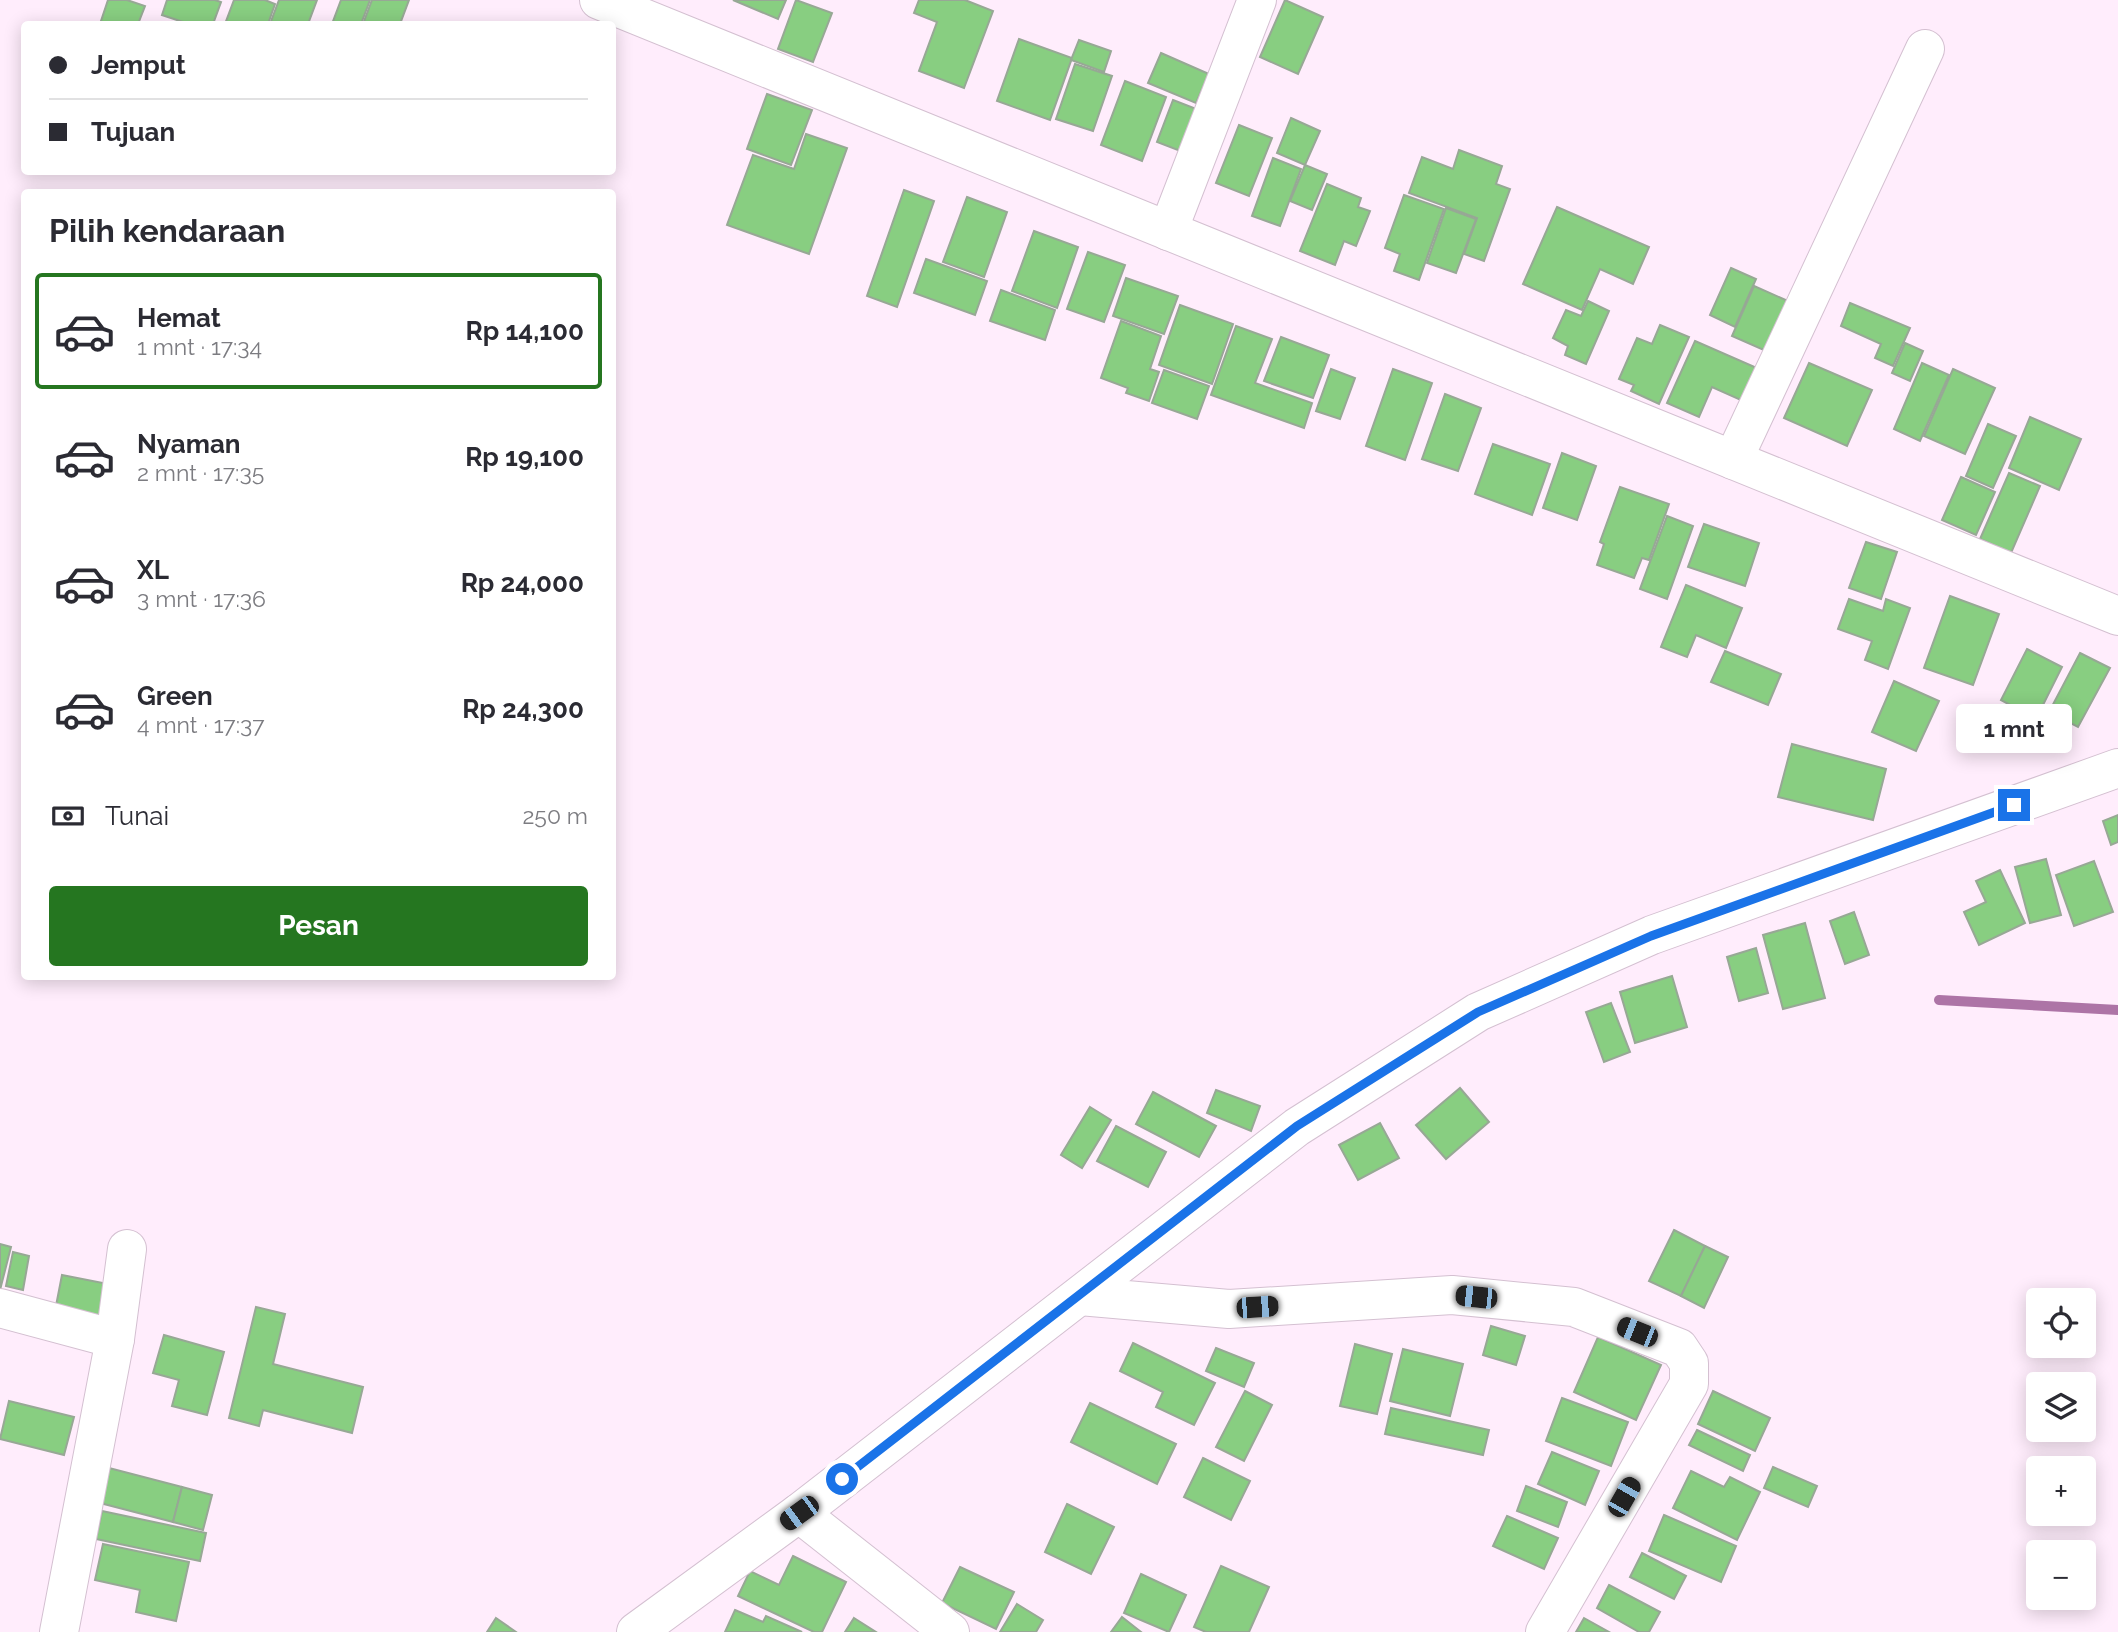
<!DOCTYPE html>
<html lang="id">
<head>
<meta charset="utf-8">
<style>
  body { margin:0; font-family:Raleway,sans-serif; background:#f2f2f3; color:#2b2b33; height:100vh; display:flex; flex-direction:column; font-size:26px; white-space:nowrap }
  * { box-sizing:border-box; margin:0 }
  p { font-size:23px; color:#7c7c81 }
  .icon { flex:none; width:38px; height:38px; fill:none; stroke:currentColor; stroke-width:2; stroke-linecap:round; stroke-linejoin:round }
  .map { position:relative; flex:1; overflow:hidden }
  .panel { position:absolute; left:21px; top:189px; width:595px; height:791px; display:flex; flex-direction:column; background:#fff; border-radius:7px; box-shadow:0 4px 18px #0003 }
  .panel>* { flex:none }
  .hud { position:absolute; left:21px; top:21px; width:595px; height:154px; border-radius:7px; box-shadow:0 4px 18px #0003; display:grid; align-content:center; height:154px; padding:0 28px; background:#fff }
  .fabs { position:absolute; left:2026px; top:1288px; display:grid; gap:14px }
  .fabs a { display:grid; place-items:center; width:70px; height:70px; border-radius:7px; background:#fff; box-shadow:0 4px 18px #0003; font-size:35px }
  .end { position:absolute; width:32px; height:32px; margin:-16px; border:9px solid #1a73e8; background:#fff; box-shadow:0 0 0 4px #fff }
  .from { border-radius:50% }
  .bubble { position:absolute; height:49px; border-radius:7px; background:#fff; box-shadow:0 4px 18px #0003; font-size:23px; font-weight:700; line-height:49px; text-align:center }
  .car { position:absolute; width:21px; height:42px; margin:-21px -10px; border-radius:9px; box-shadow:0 0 5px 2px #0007; background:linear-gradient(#222 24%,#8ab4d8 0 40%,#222 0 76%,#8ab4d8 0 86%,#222 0) }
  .hud b { display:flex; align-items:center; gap:24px; height:66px; font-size:26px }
  .hud b+b { border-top:2px solid #e1e1e2 }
  .hud i { width:18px; height:18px; background:#2b2b33 }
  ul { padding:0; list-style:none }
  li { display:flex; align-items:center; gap:21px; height:116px; margin:0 14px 10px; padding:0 14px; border:4px solid transparent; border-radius:7px }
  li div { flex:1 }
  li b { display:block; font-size:26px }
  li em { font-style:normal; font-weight:700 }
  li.selected { border-color:#257620 }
  li>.icon { width:63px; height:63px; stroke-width:1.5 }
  h2 { padding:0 28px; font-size:32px; line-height:84px }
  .pay { display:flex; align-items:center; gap:18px; height:77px; padding:0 28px; font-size:26px }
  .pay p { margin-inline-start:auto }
  .primary-button { display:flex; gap:14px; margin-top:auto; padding:14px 28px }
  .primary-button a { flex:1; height:80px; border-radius:7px; background:#257620; color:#fff; font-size:28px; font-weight:700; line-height:80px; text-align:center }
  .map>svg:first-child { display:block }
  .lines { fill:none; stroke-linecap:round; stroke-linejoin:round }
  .stream { stroke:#ad74a6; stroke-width:10 }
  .building { fill:#88ce81; stroke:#97a895; stroke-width:2 }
  .minor-casing { stroke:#d4c0d1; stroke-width:40 }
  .tertiary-casing { stroke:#d4c0d1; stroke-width:40 }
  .minor { stroke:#fff; stroke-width:38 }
  .tertiary { stroke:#fff; stroke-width:38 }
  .route { stroke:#1a73e8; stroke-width:9 }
</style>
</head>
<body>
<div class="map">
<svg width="2118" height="1632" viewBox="0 0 2118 1632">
  <rect width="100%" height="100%" fill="#ffedfc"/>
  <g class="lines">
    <path class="stream" d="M1939 1000 2118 1010"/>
  </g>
  <g class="building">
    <path d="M108 0H127L145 6 138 24H100Z"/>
    <path d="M167 0H215L221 2 213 24H189L162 15Z"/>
    <path d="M234 0H265L275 4 268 24H225Z"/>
    <path d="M279 0H317L308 24H270Z"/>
    <path d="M341 0H370L361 24H332Z"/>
    <path d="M372 0H409L400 24H363Z"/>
    <path d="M733 0H786L778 19Z"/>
    <path d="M796 0 832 13 813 62 778 49Z"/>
    <path d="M919 0H965L993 11 964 88 919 71 937 22 914 13Z"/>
    <path d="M1285 0 1323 17 1298 74 1260 57Z"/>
    <path d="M1019 39 1072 58 1050 120 997 101Z"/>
    <path d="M1079 40 1111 51 1104 72 1071 60Z"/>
    <path d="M1161 53 1209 74 1196 103 1148 83Z"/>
    <path d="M1075 64 1112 76 1093 131 1056 119Z"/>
    <path d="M1125 81 1166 97 1142 161 1101 145Z"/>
    <path d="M767 94 812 110 791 165 747 149Z"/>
    <path d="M1173 100 1199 110 1183 152 1157 142Z"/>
    <path d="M1291 118 1320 131 1305 165 1277 153Z"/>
    <path d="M1239 125 1272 138 1249 196 1216 183Z"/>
    <path d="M806 134 847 148 809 254 727 225 753 155 794 169Z"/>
    <path d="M1459 150 1502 166 1496 184 1510 189 1484 261 1464 254 1477 218 1409 193 1422 157 1453 169Z"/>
    <path d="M1273 158 1301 169 1280 226 1252 216Z"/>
    <path d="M1305 165 1327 174 1312 210 1290 201Z"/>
    <path d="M1327 184 1361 198 1358 207 1370 211 1356 246 1344 241 1335 265 1300 251Z"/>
    <path d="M904 190 934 201 897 307 867 296Z"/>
    <path d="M1404 195 1444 209 1419 280 1394 271 1400 254 1385 248Z"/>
    <path d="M967 197 1007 212 984 277 943 262Z"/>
    <path d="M1557 207 1649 247 1633 284 1600 269 1582 310 1523 284Z"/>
    <path d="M1446 208 1476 219 1456 273 1427 263Z"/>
    <path d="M1034 231 1078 247 1057 308 1012 291Z"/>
    <path d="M1088 252 1125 265 1104 322 1067 309Z"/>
    <path d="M926 259 987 281 975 315 914 293Z"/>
    <path d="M1731 268 1756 279 1735 327 1710 315Z"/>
    <path d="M1126 278 1178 296 1164 334 1113 316Z"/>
    <path d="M1754 286 1788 301 1766 351 1732 336Z"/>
    <path d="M1001 290 1055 310 1045 340 990 321Z"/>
    <path d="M1588 301 1609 311 1586 364 1565 355 1568 346 1553 338 1566 310 1581 316Z"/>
    <path d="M1850 303 1910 328 1893 366 1875 358 1881 344 1841 326Z"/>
    <path d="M1180 305 1233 324 1212 384 1159 365Z"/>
    <path d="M1121 321 1161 336 1150 369 1159 372 1149 401 1126 393 1128 388 1101 378Z"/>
    <path d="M1660 325 1689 337 1659 404 1631 391 1634 385 1619 379 1637 338 1652 344Z"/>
    <path d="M1236 326 1272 339 1255 383 1312 403 1304 428 1211 395Z"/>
    <path d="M1281 337 1329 355 1313 398 1264 381Z"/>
    <path d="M1695 341 1766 372 1752 405 1712 387 1699 417 1667 403Z"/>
    <path d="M1905 343 1923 351 1910 381 1892 373Z"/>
    <path d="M1809 363 1872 390 1847 446 1784 418Z"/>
    <path d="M1922 363 1949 375 1920 441 1894 429Z"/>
    <path d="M1331 369 1355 378 1340 419 1316 411Z"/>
    <path d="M1393 369 1432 383 1405 460 1366 446Z"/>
    <path d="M1953 369 1995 388 1965 454 1924 436Z"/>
    <path d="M1164 370 1209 386 1197 419 1152 403Z"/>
    <path d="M1445 394 1481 408 1458 471 1422 459Z"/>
    <path d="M2030 417 2081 439 2059 490 2009 468Z"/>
    <path d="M1988 424 2016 436 1993 488 1966 476Z"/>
    <path d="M1493 444 1550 464 1532 515 1475 494Z"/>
    <path d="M1562 453 1596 466 1577 520 1543 508Z"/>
    <path d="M2009 473 2040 486 2011 553 1980 539Z"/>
    <path d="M1961 477 1995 492 1976 535 1942 520Z"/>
    <path d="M1620 487 1669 504 1649 560 1642 558 1634 578 1597 565 1604 544 1600 542Z"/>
    <path d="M1667 516 1693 526 1667 599 1640 589Z"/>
    <path d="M1704 524 1759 543 1745 586 1688 567Z"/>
    <path d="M1866 542 1897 552 1881 599 1849 588Z"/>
    <path d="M1686 585 1742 608 1726 648 1696 635 1687 657 1661 647Z"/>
    <path d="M1950 596 1999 614 1973 685 1924 668Z"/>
    <path d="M1849 599 1883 611 1886 599 1910 608 1888 669 1865 660 1872 641 1838 629Z"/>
    <path d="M2027 649 2062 667 2036 719 2001 700Z"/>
    <path d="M1725 651 1781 674 1768 705 1711 682Z"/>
    <path d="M2080 653 2110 668 2078 727 2049 712Z"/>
    <path d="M1894 681 1939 701 1916 751 1872 732Z"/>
    <path d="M1990 707 2029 724 2018 749 1979 733Z"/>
    <path d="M1792 744 1886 769 1873 820 1778 797Z"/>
    <path d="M2118 815V842L2111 845 2103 821Z"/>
    <path d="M2046 859 2061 915 2030 923 2015 867Z"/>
    <path d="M2094 861 2113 912 2074 926 2056 875Z"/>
    <path d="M2000 870 2025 923 1979 945 1964 912 1986 902 1976 881Z"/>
    <path d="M1854 912 1869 955 1845 964 1830 921Z"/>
    <path d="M1805 923 1825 998 1783 1009 1763 935Z"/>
    <path d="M1756 948 1768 993 1739 1001 1727 957Z"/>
    <path d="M1672 976 1687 1027 1635 1043 1620 992Z"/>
    <path d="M1611 1003 1630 1052 1604 1062 1586 1012Z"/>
    <path d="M1460 1088 1489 1122 1446 1159 1416 1125Z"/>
    <path d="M1216 1090 1260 1106 1251 1131 1207 1113Z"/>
    <path d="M1153 1092 1216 1126 1199 1157 1136 1124Z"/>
    <path d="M1090 1107 1111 1120 1082 1168 1061 1155Z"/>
    <path d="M1380 1123 1399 1158 1358 1180 1339 1145Z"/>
    <path d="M1116 1126 1166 1152 1148 1187 1097 1161Z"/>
    <path d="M1674 1230 1705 1246 1681 1296 1649 1281Z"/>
    <path d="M0 1244 11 1247 0 1290Z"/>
    <path d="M1705 1246 1728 1257 1704 1308 1681 1296Z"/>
    <path d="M13 1252 29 1256 23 1290 6 1286Z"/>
    <path d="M62 1275 108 1284 101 1319 55 1311Z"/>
    <path d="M256 1307 285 1314 273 1364 363 1387 352 1433 263 1410 259 1426 229 1418Z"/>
    <path d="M1491 1326 1525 1336 1516 1365 1483 1355Z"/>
    <path d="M164 1335 224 1352 207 1415 172 1406 179 1380 153 1373Z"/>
    <path d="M1598 1337 1661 1365 1636 1420 1574 1392Z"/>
    <path d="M1133 1343 1215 1383 1194 1425 1156 1407 1163 1392 1120 1371Z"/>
    <path d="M1355 1344 1392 1354 1377 1414 1340 1406Z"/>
    <path d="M1216 1348 1254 1363 1244 1387 1206 1371Z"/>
    <path d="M1403 1349 1463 1364 1450 1416 1390 1401Z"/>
    <path d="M1245 1391 1272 1405 1244 1461 1216 1447Z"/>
    <path d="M1713 1391 1770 1418 1755 1451 1698 1424Z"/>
    <path d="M1562 1398 1628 1422 1611 1466 1546 1441Z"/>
    <path d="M9 1401 74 1417 64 1455 0 1439Z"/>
    <path d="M1090 1403 1176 1444 1157 1484 1071 1442Z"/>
    <path d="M1391 1408 1489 1430 1483 1455 1385 1434Z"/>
    <path d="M1697 1430 1750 1455 1743 1471 1689 1445Z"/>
    <path d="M1552 1452 1599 1471 1585 1505 1538 1484Z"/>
    <path d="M1203 1458 1250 1481 1231 1520 1184 1497Z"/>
    <path d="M1773 1467 1817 1486 1808 1507 1764 1488Z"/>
    <path d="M109 1468 182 1487 173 1522 100 1503Z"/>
    <path d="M1691 1471 1724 1487 1730 1477 1760 1492 1737 1540 1673 1508Z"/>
    <path d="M1526 1486 1567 1502 1558 1527 1517 1511Z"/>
    <path d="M182 1487 212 1495 203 1530 173 1522Z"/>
    <path d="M1067 1504 1114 1527 1091 1574 1045 1552Z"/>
    <path d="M102 1511 206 1533 200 1561 96 1539Z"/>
    <path d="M1664 1515 1736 1546 1721 1582 1649 1551Z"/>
    <path d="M1507 1516 1558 1538 1544 1569 1493 1546Z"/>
    <path d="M103 1544 189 1562 176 1621 136 1612 140 1590 95 1580Z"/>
    <path d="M1642 1553 1686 1576 1674 1599 1630 1577Z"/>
    <path d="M793 1556 846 1582 822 1632H814L738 1596 750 1571 779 1585Z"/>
    <path d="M1221 1566 1269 1587 1249 1632H1206L1194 1627Z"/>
    <path d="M960 1567 1014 1592 996 1629 942 1603Z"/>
    <path d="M1141 1574 1186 1595 1169 1632 1124 1613Z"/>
    <path d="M1609 1585 1660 1612 1649 1632H1639L1597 1608Z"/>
    <path d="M1017 1604 1043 1620 1036 1632H1000Z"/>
    <path d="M735 1610 763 1622 766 1616 802 1632H725Z"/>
    <path d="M1122 1617 1141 1632H1111Z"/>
    <path d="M496 1618 516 1632H487Z"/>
    <path d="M854 1618 876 1632H845Z"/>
    <path d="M1584 1618 1609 1632H1576Z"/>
  </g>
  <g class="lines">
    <defs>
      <g id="minor">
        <path d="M599 0 2118 616"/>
        <path d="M1168 231 1257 0"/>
        <path d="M1733 460 1925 49"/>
        <path d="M1080 1296 1229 1309 1452 1295 1574 1307 1679 1348 1689 1363V1384L1545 1632"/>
        <path d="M0 1308 115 1339 59 1632"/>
        <path d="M115 1339 127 1249"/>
        <path d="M799 1513 950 1632"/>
      </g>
      <path id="tertiary" d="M636 1632 799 1513 1297 1127 1478 1012 1652 935 2118 768"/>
    </defs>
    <use href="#minor" class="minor-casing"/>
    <use href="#tertiary" class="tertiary-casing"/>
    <use href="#minor" class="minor"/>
    <use href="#tertiary" class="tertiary"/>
  </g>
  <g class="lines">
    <path class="route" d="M842 1479 1297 1126 1478 1012 1651 936 2014 805"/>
  </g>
</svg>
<div class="fabs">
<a><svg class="icon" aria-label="locate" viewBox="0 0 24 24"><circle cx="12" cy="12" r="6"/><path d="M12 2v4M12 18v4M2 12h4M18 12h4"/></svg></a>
<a><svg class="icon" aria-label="layers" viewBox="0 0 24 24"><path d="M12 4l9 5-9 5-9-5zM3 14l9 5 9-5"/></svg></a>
<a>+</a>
<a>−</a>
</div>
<i class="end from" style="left:842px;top:1479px"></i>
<i class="end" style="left:2014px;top:805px"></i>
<div class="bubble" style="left:1956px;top:704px;width:116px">1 mnt</div>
<i class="car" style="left:1476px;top:1297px;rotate:276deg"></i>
<i class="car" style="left:1257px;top:1307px;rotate:86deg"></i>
<i class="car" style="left:1637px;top:1332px;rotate:292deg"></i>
<i class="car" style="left:1624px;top:1497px;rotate:30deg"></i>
<i class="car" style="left:799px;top:1513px;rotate:234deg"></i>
<div class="hud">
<b><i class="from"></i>Jemput</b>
<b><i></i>Tujuan</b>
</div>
<section class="panel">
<h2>Pilih kendaraan</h2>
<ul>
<li class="selected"><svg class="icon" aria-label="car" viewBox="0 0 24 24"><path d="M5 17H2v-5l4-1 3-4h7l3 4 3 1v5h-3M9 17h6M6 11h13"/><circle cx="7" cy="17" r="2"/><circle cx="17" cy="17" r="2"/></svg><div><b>Hemat</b><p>1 mnt · 17:34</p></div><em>Rp 14,100</em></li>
<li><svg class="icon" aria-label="car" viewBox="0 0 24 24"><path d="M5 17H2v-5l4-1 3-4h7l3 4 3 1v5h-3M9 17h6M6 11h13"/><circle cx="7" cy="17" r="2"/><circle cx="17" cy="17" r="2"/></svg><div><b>Nyaman</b><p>2 mnt · 17:35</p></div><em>Rp 19,100</em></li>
<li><svg class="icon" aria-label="car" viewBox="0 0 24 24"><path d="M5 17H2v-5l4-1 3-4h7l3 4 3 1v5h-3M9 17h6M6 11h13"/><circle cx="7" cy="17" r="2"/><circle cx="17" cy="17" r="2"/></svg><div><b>XL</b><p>3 mnt · 17:36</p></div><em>Rp 24,000</em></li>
<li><svg class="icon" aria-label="car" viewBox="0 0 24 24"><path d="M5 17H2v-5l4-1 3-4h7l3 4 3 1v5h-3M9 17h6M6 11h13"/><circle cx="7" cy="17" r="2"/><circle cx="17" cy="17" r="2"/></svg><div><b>Green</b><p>4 mnt · 17:37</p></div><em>Rp 24,300</em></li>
</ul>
<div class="pay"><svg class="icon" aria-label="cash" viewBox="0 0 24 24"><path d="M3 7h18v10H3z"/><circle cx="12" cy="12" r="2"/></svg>Tunai<p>250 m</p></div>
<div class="primary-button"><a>Pesan</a></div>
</section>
</div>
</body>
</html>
